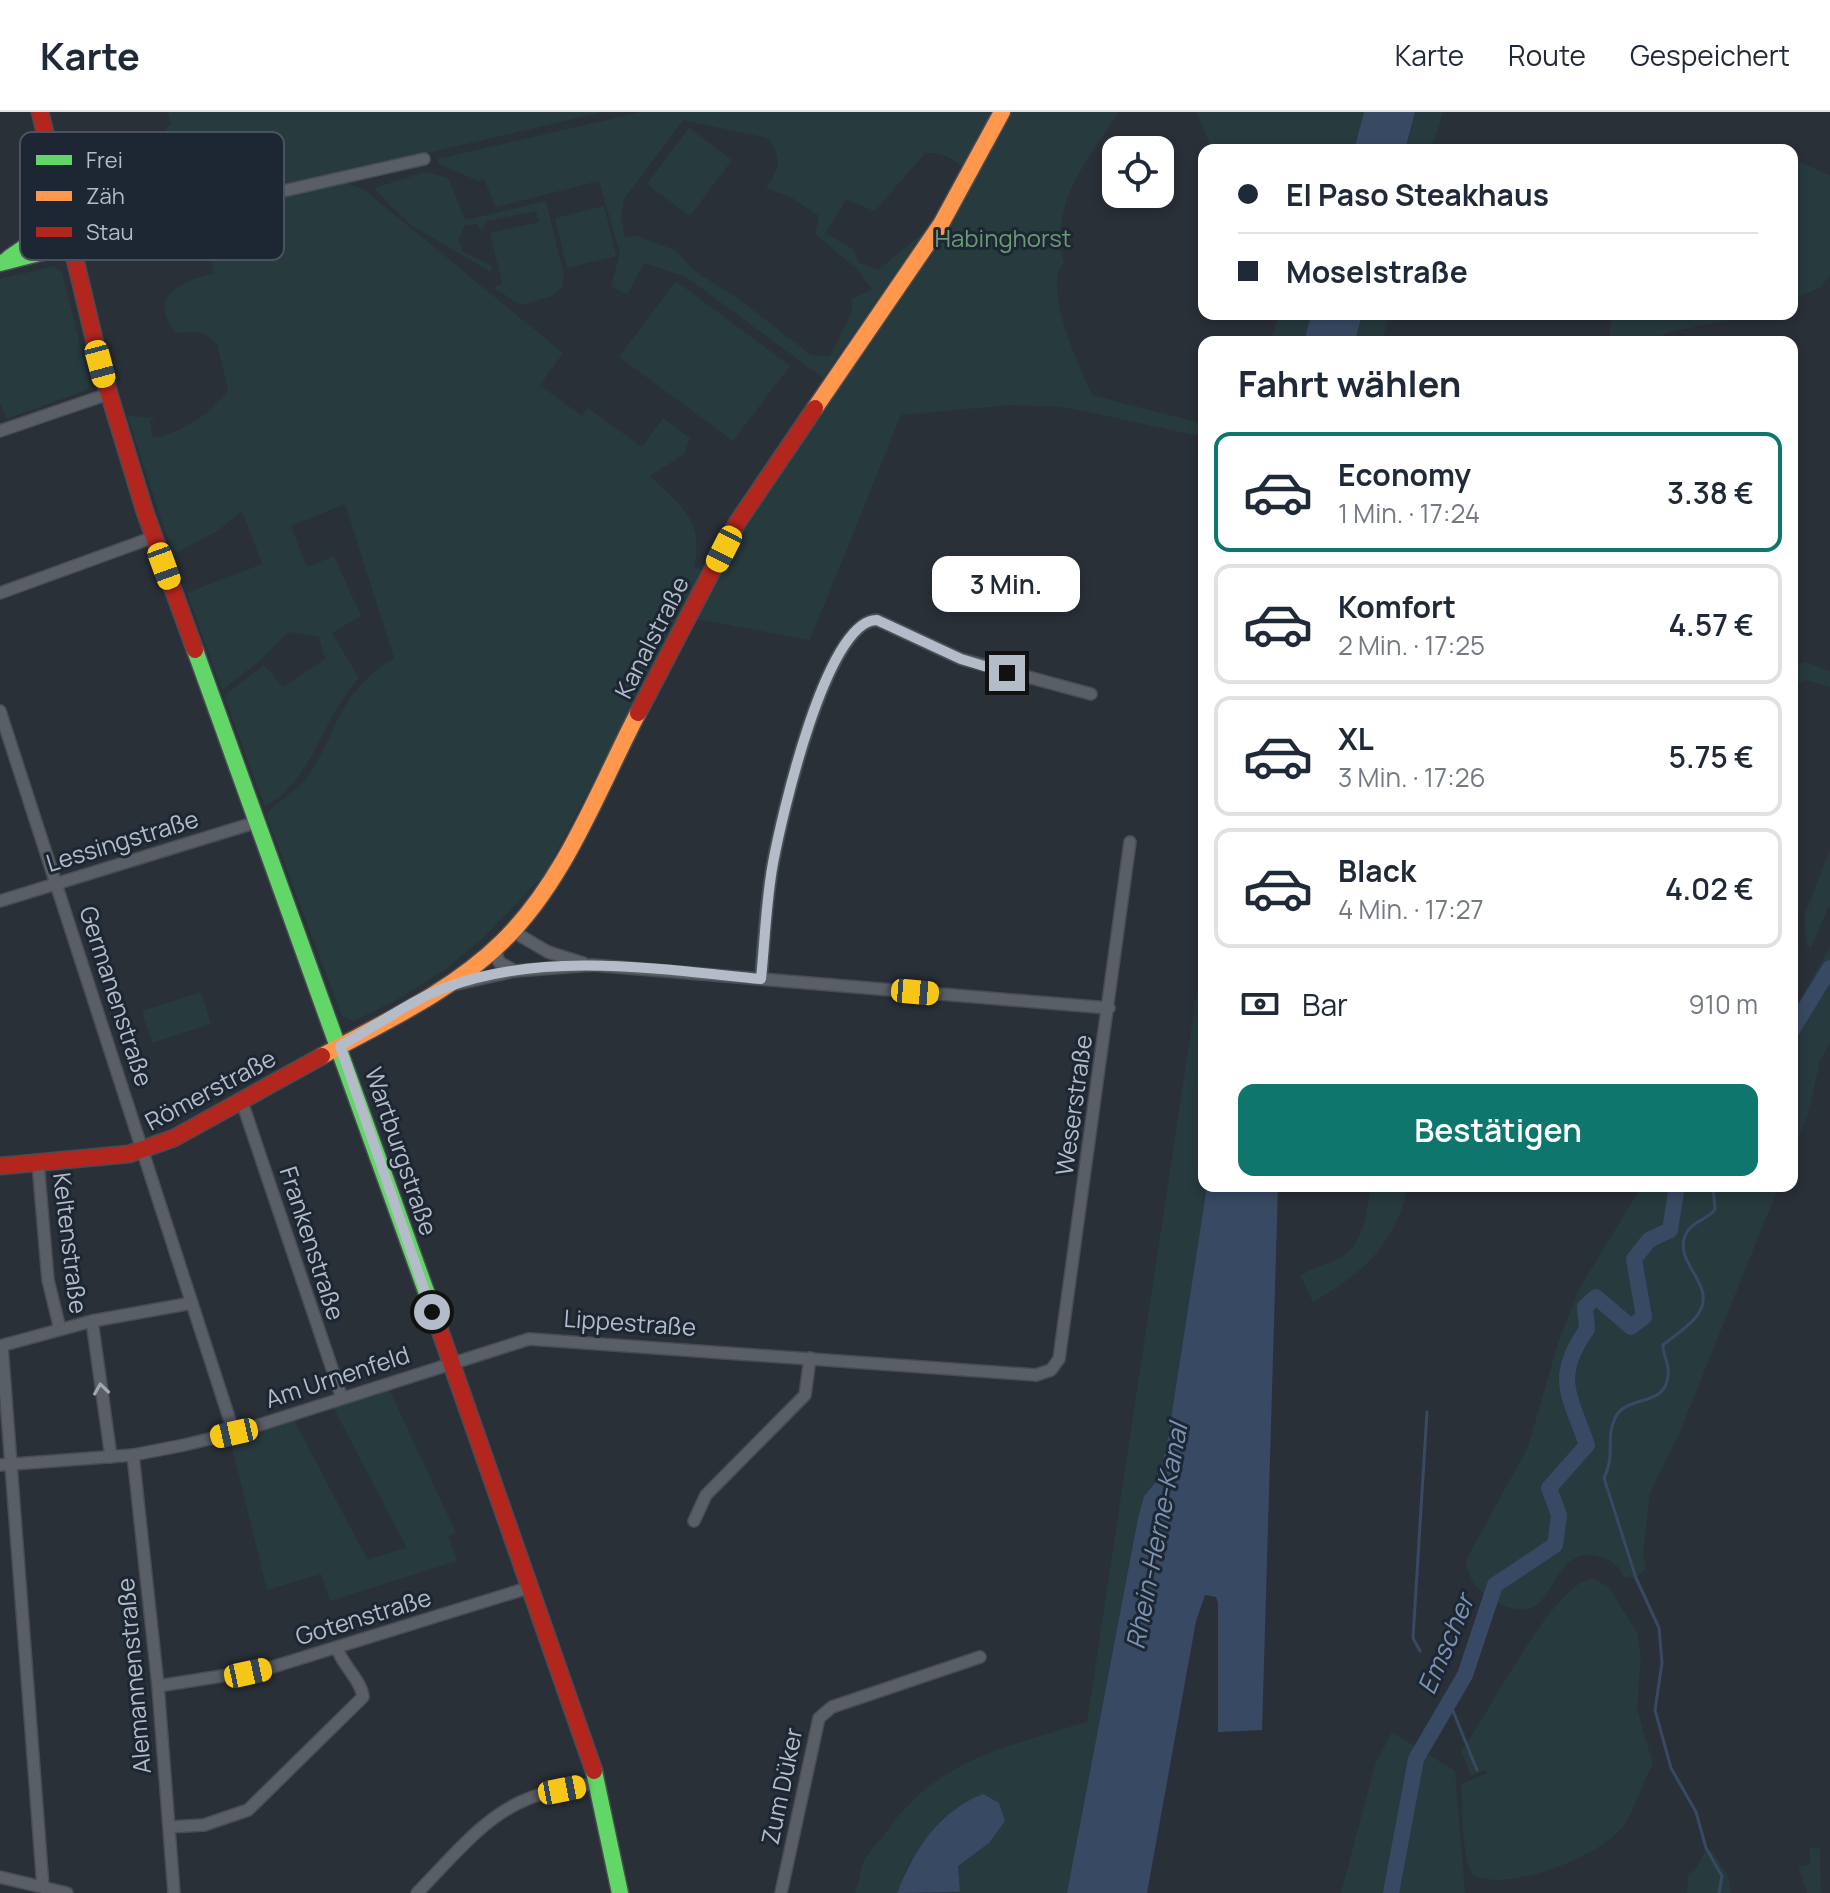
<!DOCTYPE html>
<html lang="de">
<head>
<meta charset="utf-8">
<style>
  body { margin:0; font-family:Manrope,sans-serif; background:#f2f2f3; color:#1f2937; height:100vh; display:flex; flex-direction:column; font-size:30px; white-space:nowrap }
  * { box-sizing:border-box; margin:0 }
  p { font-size:26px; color:#747a83 }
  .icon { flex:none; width:44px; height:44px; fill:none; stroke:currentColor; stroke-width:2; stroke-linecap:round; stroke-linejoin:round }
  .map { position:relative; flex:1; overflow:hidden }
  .drawer { position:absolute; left:1198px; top:224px; width:600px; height:856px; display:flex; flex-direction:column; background:#fff; border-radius:16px; box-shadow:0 4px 12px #0003 }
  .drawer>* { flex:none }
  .banner { position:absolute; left:1198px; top:32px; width:600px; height:176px; border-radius:16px; box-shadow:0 4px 12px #0003; display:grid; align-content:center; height:176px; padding:0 40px; background:#fff }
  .tools { position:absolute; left:1102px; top:24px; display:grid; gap:16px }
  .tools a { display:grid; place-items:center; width:72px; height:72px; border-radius:16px; background:#fff; box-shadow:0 4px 12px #0003; font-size:40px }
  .end { position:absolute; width:36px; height:36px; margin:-18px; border:10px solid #b4bcc9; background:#111; box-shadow:0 0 0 4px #111 }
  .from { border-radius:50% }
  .bubble { position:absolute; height:56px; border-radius:16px; background:#fff; box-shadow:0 4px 12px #0003; font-size:26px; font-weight:600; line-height:56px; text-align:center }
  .car { position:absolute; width:24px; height:48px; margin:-24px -12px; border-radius:10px; box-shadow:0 0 6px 2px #0007; background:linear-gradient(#f5c518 24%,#345 0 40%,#f5c518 0 76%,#345 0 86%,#f5c518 0) }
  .banner b { display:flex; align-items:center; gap:28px; height:76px; font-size:30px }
  .banner b+b { border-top:2px solid #e0e1e3 }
  .banner i { width:20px; height:20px; background:#1f2937 }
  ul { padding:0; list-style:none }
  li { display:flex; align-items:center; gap:24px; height:120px; margin:0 16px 12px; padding:0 24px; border:4px solid #e0e1e3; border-radius:16px }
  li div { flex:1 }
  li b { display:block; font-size:30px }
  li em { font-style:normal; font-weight:600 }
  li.selected { border-color:#0f766e }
  li>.icon { width:72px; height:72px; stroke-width:1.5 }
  h2 { padding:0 40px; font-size:36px; line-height:96px }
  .pay { display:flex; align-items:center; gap:20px; height:88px; padding:0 40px; font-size:30px }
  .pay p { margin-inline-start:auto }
  .primary-button { display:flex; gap:16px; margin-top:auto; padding:16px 40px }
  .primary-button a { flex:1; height:92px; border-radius:16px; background:#0f766e; color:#fff; font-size:32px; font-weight:600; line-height:92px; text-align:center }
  header { display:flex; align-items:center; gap:48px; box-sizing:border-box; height:112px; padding:0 40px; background:#fff; border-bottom:2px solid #e0e1e3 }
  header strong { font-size:38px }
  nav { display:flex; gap:44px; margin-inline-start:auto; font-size:28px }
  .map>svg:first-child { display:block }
  .green { fill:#273a3e; fill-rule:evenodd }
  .water { fill:#384963 }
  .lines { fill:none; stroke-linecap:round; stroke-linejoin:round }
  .stream { stroke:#384963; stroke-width:3 }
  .river { stroke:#384963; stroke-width:16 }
  .street-casing { stroke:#484c53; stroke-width:14 }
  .fast-casing { stroke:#484c53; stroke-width:19 }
  .slow-casing { stroke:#484c53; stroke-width:19 }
  .jam-casing { stroke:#484c53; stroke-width:19 }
  .street { stroke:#5a5e66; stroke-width:11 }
  .fast { stroke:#63d668; stroke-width:16 }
  .slow { stroke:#ff974d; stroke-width:16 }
  .jam { stroke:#b3261e; stroke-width:16 }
  .oneway { stroke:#a2a9b5 }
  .route { stroke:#b4bcc9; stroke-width:10 }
  .labels { text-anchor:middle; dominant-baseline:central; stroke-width:6; stroke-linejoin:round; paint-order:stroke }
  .park-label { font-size:24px; fill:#6b9a76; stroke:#1d2633 }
  .street-label { font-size:24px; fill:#b4bcc9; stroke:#1d2633 }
  .water-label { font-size:26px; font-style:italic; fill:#7c92b1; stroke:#1d2633 }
  .key { fill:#1d2633; stroke:#4a5360; stroke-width:2 }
  .key-label { font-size:22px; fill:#b4bcc9 }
</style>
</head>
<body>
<header>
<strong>Karte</strong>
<nav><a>Karte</a><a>Route</a><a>Gespeichert</a></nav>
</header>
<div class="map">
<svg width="1830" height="1781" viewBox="0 0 1830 1781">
  <rect width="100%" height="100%" fill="#2a3038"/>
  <g class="green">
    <path d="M168 0H603L185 98 166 15 171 13Z"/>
    <path d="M641 0H1119C1090 44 1047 95 1064 151 1041 175 1080 255 1092 283L1204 312V325L1064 295 1011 293 901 303 810 528 696 507C714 473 730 437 749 404 817 288 914 189 973 68 961 50 946 40 925 41L875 99 846 88 825 121 853 137 858 150 878 158 922 122 823 266 686 165 644 151 627 183 611 174 620 141 599 69 496 95 484 67 479 69 440 53 437 47ZM683 8 768 26C782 48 780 55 766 76L792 86 819 104 815 122 857 157 872 177 852 187V199L830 244 811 243 740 188 693 158 677 139 637 124 625 125 621 106 624 87Z"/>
    <path d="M1197 0H1364L1354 38H1212Z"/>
    <path d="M1415 0H1443L1431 38H1405Z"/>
    <path d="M689 16 732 48 690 104 647 72Z"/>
    <path d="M1792 47 1830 63V163L1821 175 1792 188Z"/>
    <path d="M425 60 448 66 465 108 546 89 564 164 562 176 552 184 521 193 494 176 502 171 490 121 539 110 536 99 487 109 481 119 478 112 465 113 459 127 463 140 491 153V160L412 114 374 76Z"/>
    <path d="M340 69 363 77 563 241 540 273 582 304 588 296 642 335 663 306 690 326 684 342 650 364C680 393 705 408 694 454L703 459 545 762 483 826 447 856 395 889 354 909 342 904 266 702C279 687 300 678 311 660 342 609 338 582 394 546L345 392 291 414 307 455 334 444 361 504 332 521 359 566C322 606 314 667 265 695L224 584 264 553 283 575 325 547 319 525 288 520 261 548 222 578 187 481 262 452 242 399 217 419 173 443 127 303 157 307 150 309 153 326C179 322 215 300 228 277L217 232 202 220 176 221C145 185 183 168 214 161L210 143 190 148 184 124 152 131 147 113Z"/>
    <path d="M604 94 616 144 567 156 555 106Z"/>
    <path d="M54 154 62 160 90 274 87 278 6 307 0 290V167Z"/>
    <path d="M676 169 790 254 733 329 619 245Z"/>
    <path d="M1279 202H1312L1305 230H1270Z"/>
    <path d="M1362 202H1389L1382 230H1355Z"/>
    <path d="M1611 202H1757L1669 220 1650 230H1609Z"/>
    <path d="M1805 550 1830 559V575L1807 568 1792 572V554Z"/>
    <path d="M1830 737V791L1811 836 1807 833 1804 805Z"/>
    <path d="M1830 835V930L1820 949 1809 998 1792 1046V902Z"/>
    <path d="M1202 846 1207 1074 1168 1326 1159 1366 1144 1384 1138 1406 1067 1781H959L958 1754 989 1731 911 1748 897 1781H855C859 1771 860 1761 862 1754 864 1745 877 1732 883 1724 937 1646 1003 1636 1087 1610Z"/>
    <path d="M201 880 211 912 152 931 142 899Z"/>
    <path d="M1371 1074H1408C1396 1132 1362 1162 1313 1190L1301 1164C1314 1153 1335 1152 1347 1141 1365 1126 1367 1095 1371 1074Z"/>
    <path d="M1642 1074H1779L1679 1322 1650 1380 1643 1442 1646 1457 1636 1466 1624 1465C1620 1455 1611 1448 1601 1445 1566 1434 1559 1468 1541 1489 1524 1509 1488 1489 1475 1473 1470 1467 1468 1457 1465 1450L1528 1335 1558 1231 1579 1177Z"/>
    <path d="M388 1275 456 1421 448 1424 457 1449 330 1489 321 1462 267 1478 230 1327 293 1306 367 1447 407 1436 332 1293Z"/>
    <path d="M1594 1466 1609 1476 1637 1520 1641 1544 1637 1597 1653 1652C1641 1671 1637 1694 1624 1713 1601 1746 1504 1781 1473 1763 1461 1744 1463 1696 1461 1672L1487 1661 1486 1658 1471 1664 1461 1639C1488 1605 1553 1469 1594 1466Z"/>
    <path d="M1392 1620 1455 1659 1465 1781H1341L1375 1653Z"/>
    <path d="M1813 1735 1820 1737 1821 1781H1807L1798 1755 1811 1752 1809 1737Z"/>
    <path d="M1705 1739H1712L1728 1764 1731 1781H1687L1688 1764 1697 1756Z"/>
  </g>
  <g class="water">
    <path d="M1364 0H1415L1405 38H1354Z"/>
    <path d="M1311 202H1362L1355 230H1304Z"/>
    <path d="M1207 1074H1278L1262 1618 1218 1620V1491L1216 1485 1205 1483 1196 1509 1147 1781H1067L1138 1406 1144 1384 1159 1366 1168 1326Z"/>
    <path d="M983 1682 999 1691 1005 1709 989 1731 958 1754 960 1780 897 1781C915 1737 938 1700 983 1682Z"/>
  </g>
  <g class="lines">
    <g class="stream">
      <path d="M1713 1074 1715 1097C1708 1108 1694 1108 1687 1120 1669 1151 1722 1173 1696 1205 1686 1217 1674 1224 1663 1233 1663 1244 1670 1253 1668 1264 1665 1296 1626 1282 1615 1306 1605 1327 1616 1342 1604 1366L1636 1466 1659 1516 1662 1551 1655 1598 1671 1656 1696 1700 1706 1736 1722 1764 1719 1781"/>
      <path d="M1420 1539 1413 1526 1427 1300"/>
      <path d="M1449 1589 1477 1658"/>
      <path d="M1391 1776 1396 1781"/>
    </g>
    <g class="river">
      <path d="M1792 918 1830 856"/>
      <path d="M1391 1781 1416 1647 1465 1563 1495 1473 1555 1433 1559 1403 1549 1376 1587 1333C1569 1281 1553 1266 1587 1217L1585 1195 1596 1185 1631 1215 1644 1205 1634 1147 1649 1128 1670 1118 1677 1074"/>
    </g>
    <defs>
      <g id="street">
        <path d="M70 133 147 110 424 47"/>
        <path d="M0 319 108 282"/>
        <path d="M0 481 154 425"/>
        <path d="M0 599 234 1321"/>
        <path d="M0 789 257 710"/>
        <path d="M514 820 548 840 583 851"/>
        <path d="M495 838 499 850 515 859"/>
        <path d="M761 867C764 828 766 789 773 751 781 708 826 508 877 508L961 547 1091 582"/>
        <path d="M457 872 515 859 592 853 1109 896"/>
        <path d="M242 990 342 1286"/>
        <path d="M38 1051 48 1168 60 1217"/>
        <path d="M92 1209 111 1345"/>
        <path d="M0 1234 92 1209 192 1191"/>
        <path d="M2 1234 43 1775"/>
        <path d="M133 1343 158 1574 174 1781"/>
        <path d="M0 1353 133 1343 184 1333 234 1321 529 1227 1036 1263 1051 1258 1059 1247 1130 730"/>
        <path d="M694 1409 706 1383 805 1283 810 1246"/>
        <path d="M158 1574 266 1557 531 1475"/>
        <path d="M169 1715 204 1713 248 1698 363 1585C362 1569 342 1553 337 1536"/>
        <path d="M0 1765 67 1781"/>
        <path d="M417 1781C450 1748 482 1706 525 1688 547 1678 575 1675 598 1671"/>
        <path d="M781 1781 819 1606 832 1595 980 1545"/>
      </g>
      <g id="fast">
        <path d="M9 146 35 128 66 115"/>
        <path d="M0 151 70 133"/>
        <path d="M195 538 431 1193"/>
        <path d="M594 1659 620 1781"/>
      </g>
      <g id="slow">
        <path d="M815 296 941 112 1002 0"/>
        <path d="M322 944C384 910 451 880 502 830 565 769 598 678 638 601"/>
      </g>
      <g id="jam">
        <path d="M40 0 100 252 145 400 195 538"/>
        <path d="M638 601 737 411 815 296"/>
        <path d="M0 1054 129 1042 174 1026 322 944"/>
        <path d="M431 1193 594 1659"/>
      </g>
    </defs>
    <use href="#street" class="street-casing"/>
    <use href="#fast" class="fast-casing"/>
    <use href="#slow" class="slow-casing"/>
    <use href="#jam" class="jam-casing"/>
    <use href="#street" class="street"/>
    <use href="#fast" class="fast"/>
    <use href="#slow" class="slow"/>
    <use href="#jam" class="jam"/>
  </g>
  <defs><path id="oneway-chevron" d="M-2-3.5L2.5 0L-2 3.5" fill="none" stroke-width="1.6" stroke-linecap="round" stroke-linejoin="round" transform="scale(2)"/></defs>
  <use class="oneway" href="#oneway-chevron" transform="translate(101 1277) rotate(-98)"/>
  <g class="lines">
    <path class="route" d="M432 1200 340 934C372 917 414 886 447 875 547 839 658 857 761 867 765 828 766 789 773 751 781 708 826 507 877 508L961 547 1007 561"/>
  </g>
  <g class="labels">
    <g class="park-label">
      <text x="1003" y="125">Habinghorst</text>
    </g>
    <g class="street-label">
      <text transform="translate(651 525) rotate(-63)">Kanalstraße</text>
      <text transform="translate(122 728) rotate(-17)">Lessingstraße</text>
      <text transform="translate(117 884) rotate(72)">Germanenstraße</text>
      <text transform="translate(210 977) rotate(-28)">Römerstraße</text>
      <text transform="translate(1073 993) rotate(-82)">Weserstraße</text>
      <text transform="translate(402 1039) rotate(71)">Wartburgstraße</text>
      <text transform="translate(71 1131) rotate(83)">Keltenstraße</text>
      <text transform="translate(313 1131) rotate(72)">Frankenstraße</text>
      <text transform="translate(630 1210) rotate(4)">Lippestraße</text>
      <text transform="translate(337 1264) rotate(-18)">Am Urnenfeld</text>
      <text transform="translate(363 1504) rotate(-17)">Gotenstraße</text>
      <text transform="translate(133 1564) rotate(-95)">Alemannenstraße</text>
      <text transform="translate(781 1674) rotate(-78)">Zum Düker</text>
    </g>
    <g class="water-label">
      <text transform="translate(1156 1424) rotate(-79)">Rhein-Herne-Kanal</text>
      <text transform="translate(1445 1532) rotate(-67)">Emscher</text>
    </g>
  </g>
  <rect x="20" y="20" width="264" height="128" rx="12" class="key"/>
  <rect x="36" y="43" width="36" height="10" fill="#63d668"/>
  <rect x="36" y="79" width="36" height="10" fill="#ff974d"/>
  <rect x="36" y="115" width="36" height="10" fill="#b3261e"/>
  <g class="key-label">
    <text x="86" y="56">Frei</text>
    <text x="86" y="92">Zäh</text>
    <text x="86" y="128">Stau</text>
  </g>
</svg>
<div class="tools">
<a><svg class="icon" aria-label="locate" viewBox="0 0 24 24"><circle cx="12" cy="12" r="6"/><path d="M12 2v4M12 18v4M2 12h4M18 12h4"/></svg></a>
</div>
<i class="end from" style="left:432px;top:1200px"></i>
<i class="end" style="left:1007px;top:561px"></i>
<div class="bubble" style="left:932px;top:444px;width:148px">3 Min.</div>
<i class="car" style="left:100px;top:252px;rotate:165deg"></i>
<i class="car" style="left:724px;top:437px;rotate:207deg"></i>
<i class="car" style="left:164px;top:454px;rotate:160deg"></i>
<i class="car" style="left:915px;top:880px;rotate:95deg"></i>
<i class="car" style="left:234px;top:1321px;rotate:257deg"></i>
<i class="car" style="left:248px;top:1561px;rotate:78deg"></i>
<i class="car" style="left:562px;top:1678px;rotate:79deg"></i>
<div class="banner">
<b><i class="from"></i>El Paso Steakhaus</b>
<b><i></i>Moselstraße</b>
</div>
<section class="drawer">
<h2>Fahrt wählen</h2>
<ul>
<li class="selected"><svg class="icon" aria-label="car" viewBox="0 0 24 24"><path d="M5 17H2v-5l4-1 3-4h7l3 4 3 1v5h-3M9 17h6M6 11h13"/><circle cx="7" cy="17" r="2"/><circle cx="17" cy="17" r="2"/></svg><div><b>Economy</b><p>1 Min. · 17:24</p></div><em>3.38 €</em></li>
<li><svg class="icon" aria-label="car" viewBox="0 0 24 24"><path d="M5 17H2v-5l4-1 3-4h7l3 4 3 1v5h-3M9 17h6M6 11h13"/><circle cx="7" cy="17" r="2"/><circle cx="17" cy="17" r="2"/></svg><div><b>Komfort</b><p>2 Min. · 17:25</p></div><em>4.57 €</em></li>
<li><svg class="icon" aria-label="car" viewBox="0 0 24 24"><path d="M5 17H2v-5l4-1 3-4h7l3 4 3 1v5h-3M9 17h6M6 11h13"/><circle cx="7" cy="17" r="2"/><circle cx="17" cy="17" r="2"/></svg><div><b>XL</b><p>3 Min. · 17:26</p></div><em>5.75 €</em></li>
<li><svg class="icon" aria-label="car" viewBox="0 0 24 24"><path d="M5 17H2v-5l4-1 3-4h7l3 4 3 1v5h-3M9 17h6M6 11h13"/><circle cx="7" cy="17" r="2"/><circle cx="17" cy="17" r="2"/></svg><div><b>Black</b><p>4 Min. · 17:27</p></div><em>4.02 €</em></li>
</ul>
<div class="pay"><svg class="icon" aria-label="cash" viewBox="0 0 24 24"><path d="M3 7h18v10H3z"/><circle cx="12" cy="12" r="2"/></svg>Bar<p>910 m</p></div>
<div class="primary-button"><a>Bestätigen</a></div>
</section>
</div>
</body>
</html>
